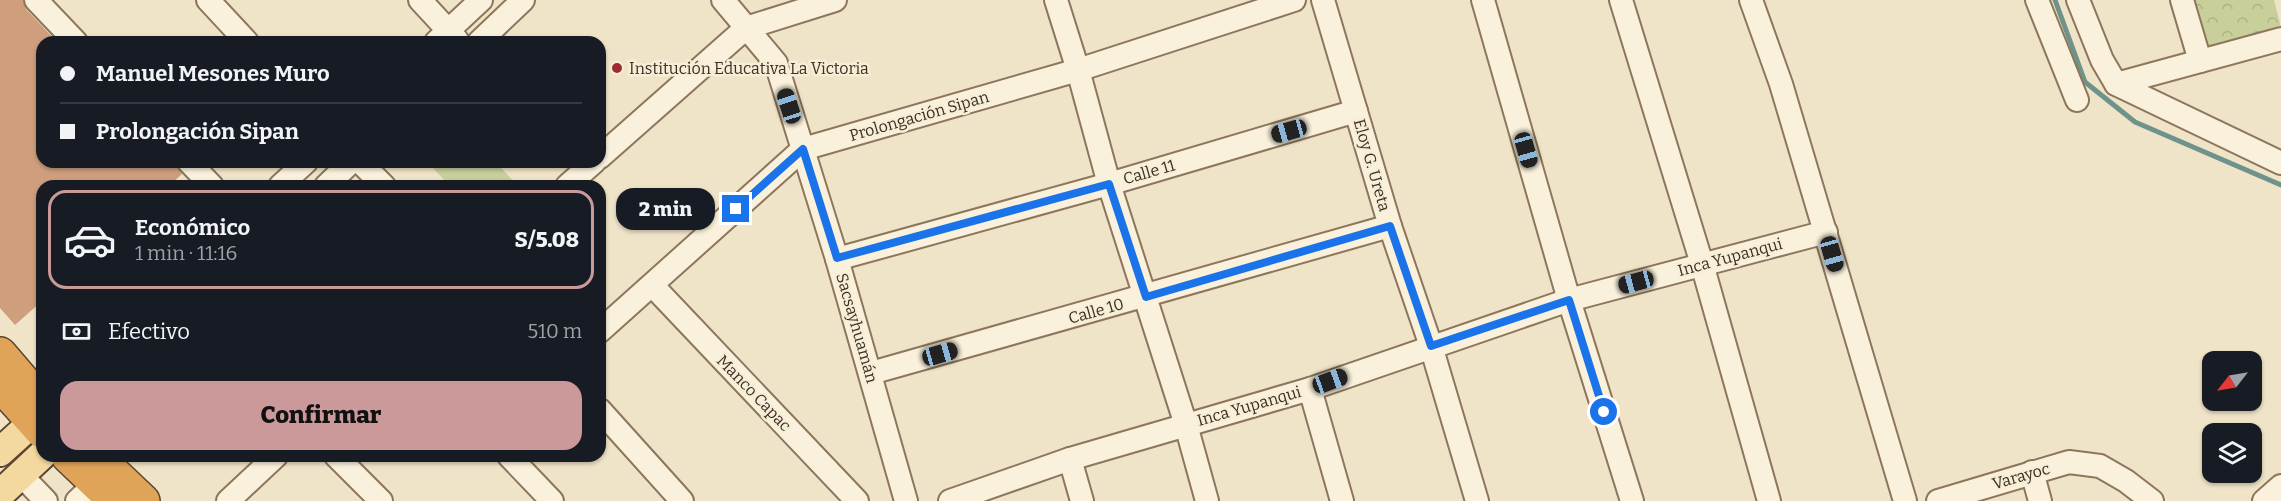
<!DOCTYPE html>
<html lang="es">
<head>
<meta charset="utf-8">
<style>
  body { margin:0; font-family:Bitter,serif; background:#20242c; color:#f1f3f6; height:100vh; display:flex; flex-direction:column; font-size:22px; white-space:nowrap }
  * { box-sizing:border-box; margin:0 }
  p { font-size:20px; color:#9ea1a6 }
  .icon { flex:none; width:33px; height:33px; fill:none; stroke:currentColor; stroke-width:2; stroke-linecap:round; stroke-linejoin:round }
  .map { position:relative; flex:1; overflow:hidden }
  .sheet { position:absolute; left:36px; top:180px; width:570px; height:282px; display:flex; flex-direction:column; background:#171b24; border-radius:18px; box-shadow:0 2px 4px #0004 }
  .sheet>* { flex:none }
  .guide { position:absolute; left:36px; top:36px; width:570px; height:132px; border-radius:18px; box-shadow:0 2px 4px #0004; display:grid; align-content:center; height:132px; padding:0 24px; background:#171b24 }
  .needle { width:39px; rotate:239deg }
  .buttons { position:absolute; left:2202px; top:351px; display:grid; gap:12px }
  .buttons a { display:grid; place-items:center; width:60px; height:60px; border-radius:12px; background:#171b24; box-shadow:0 2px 4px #0004; font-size:30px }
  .end { position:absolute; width:27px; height:27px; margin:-14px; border:8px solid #1a73e8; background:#fff; box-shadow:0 0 0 3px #fff }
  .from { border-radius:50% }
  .bubble { position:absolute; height:42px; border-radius:18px; background:#171b24; box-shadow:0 2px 4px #0004; font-size:20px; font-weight:800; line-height:42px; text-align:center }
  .car { position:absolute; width:18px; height:36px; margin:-18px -9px; border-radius:8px; box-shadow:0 0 4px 2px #0007; background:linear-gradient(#222 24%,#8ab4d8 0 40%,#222 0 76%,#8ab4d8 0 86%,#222 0) }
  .guide b { display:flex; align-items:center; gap:21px; height:57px; font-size:22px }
  .guide b+b { border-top:2px solid #363941 }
  .guide i { width:15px; height:15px; background:#f1f3f6 }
  ul { padding:10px 0 0; list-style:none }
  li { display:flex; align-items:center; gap:18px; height:99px; margin:0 12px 9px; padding:0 12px; border:3px solid transparent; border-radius:18px }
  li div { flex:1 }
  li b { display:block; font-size:22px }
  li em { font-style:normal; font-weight:800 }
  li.active { border-color:#cc999b }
  li>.icon { width:54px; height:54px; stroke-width:1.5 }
  .pay { display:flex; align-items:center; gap:15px; height:66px; padding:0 24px; font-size:22px }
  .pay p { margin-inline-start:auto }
  .action { display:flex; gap:12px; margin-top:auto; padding:12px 24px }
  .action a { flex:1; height:69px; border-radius:18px; background:#cc999b; color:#111; font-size:24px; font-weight:800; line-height:69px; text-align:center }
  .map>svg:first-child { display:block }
  .grass { fill:#c9cf9b }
  .forest { fill:url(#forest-crowns) }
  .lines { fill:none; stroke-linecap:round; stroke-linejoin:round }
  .stream { stroke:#6f938a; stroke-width:5 }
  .building { fill:#cf9f7d }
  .minor-casing { stroke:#8d765c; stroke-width:26 }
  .major-casing { stroke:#5b4430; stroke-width:32 }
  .highway-casing { stroke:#5b4430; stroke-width:36 }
  .minor { stroke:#faf1dc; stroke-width:22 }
  .major { stroke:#f3d9a0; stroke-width:28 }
  .highway { stroke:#e0a458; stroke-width:33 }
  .route { stroke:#1a73e8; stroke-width:8 }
  .poi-dot { fill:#9e2a2b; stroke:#f7eed8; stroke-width:2 }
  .labels { text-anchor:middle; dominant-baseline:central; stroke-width:5; stroke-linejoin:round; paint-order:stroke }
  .poi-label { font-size:16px; fill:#3d2e20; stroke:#f7eed8; text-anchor:start }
  .street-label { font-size:16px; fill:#3d2e20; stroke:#f7eed8 }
</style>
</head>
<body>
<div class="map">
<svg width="2281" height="501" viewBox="0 0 2281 501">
  <defs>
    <pattern id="forest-crowns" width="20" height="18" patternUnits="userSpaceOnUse" patternTransform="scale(1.5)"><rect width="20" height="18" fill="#c9cf9b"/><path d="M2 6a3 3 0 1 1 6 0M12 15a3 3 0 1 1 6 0" fill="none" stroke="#aeb285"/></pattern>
  </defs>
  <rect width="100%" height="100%" fill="#f0e4c8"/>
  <path class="grass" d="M431 162H496L516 184 514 186H450L429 164Z"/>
  <path class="forest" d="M2194 0H2274L2281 27 2208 47Z"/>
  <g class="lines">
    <path class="stream" d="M2055 0 2085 82 2135 122 2281 185"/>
  </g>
  <path class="building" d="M0 0H23L26 9 57 42H42V162H176L182 174 169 186H42V301L15 325 0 308Z"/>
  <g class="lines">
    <defs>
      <g id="minor">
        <path d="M36 0 76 42"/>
        <path d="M208 0 247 42"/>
        <path d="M420 0 457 40"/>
        <path d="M723 0 776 63 837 259 906 501"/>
        <path d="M1056 0 1078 70 1109 184 1186 425 1207 501"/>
        <path d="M1323 0 1390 226 1431 346 1477 501"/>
        <path d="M1483 0 1569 300 1632 501"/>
        <path d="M1621 0 1702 264 1769 501"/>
        <path d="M1751 0 1781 84 1905 501"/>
        <path d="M2037 0 2077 100"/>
        <path d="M2078 0 2102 60 2116 84 2281 163"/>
        <path d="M2182 0 2200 61"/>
        <path d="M436 42 481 0"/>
        <path d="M479 42 523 0"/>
        <path d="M2116 84 2281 39"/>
        <path d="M600 157 746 28 835 0"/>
        <path d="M189 162 212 186"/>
        <path d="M360 162 384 186"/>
        <path d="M280 186 306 162"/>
        <path d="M326 186 351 162"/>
        <path d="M567 186 594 162"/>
        <path d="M837 259 1109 184 1356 111"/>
        <path d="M652 285 857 501"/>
        <path d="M600 331 803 149 1078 70 1294 0"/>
        <path d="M871 373 1390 226"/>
        <path d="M1310 389 1342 501"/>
        <path d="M600 410 682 501"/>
        <path d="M336 456 381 501"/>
        <path d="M509 456 552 501"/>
        <path d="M1070 459 1082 501"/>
        <path d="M2032 472 2040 501"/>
        <path d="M21 475 46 501"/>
        <path d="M77 501 96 483"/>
        <path d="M228 501 276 456"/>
        <path d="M950 501 1070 459 1310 389 1569 300 1826 232"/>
        <path d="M1938 501 2069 462 2100 466 2126 481 2152 501"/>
        <path d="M2264 501 2281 486"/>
      </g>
      <g id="major">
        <path d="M0 452 42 414"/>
        <path d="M0 494 42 455"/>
      </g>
      <g id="highway">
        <path d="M0 354 42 403"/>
        <path d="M7 392 42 431"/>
        <path d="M68 456 115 501"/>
        <path d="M105 465 143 501"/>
      </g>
    </defs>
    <use href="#minor" class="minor-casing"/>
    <use href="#major" class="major-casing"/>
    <use href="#highway" class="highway-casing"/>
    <use href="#minor" class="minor"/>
    <use href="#major" class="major"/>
    <use href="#highway" class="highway"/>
  </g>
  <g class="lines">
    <path class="route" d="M736 209 803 149 837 258 1109 184 1146 297 1390 226 1431 346 1569 300 1604 412"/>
  </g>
  <circle class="poi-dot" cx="617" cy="68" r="6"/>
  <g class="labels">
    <g class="poi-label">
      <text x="629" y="68">Institución Educativa La Victoria</text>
    </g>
    <g class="street-label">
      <text transform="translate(919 116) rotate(-16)">Prolongación Sipan</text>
      <text transform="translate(1372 165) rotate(74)">Eloy G. Ureta</text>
      <text transform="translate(1149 172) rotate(-16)">Calle 11</text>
      <text transform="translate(1730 257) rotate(-15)">Inca Yupanqui</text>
      <text transform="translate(1096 311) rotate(-16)">Calle 10</text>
      <text transform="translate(857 328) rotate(74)">Sacsayhuamán</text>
      <text transform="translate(754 393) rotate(46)">Manco Capac</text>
      <text transform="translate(1249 406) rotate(-16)">Inca Yupanqui</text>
      <text transform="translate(2021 476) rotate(-16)">Varayoc</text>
    </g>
  </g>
</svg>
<div class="buttons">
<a><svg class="needle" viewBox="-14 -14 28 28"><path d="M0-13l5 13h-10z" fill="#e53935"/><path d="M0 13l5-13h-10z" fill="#9ea1a6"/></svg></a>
<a><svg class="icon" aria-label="layers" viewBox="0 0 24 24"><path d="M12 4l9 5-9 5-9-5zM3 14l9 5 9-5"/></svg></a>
</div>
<i class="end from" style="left:1604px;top:412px"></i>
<i class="end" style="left:736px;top:209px"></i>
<div class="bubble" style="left:616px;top:188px;width:99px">2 min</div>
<i class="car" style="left:789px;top:106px;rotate:342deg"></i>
<i class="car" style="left:1289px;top:131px;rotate:254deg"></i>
<i class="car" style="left:1526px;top:150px;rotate:164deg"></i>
<i class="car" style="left:1832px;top:254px;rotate:164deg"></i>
<i class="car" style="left:1636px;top:282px;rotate:255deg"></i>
<i class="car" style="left:940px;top:354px;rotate:74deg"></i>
<i class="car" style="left:1330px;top:381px;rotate:70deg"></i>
<div class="guide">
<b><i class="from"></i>Manuel Mesones Muro</b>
<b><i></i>Prolongación Sipan</b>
</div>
<section class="sheet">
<ul>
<li class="active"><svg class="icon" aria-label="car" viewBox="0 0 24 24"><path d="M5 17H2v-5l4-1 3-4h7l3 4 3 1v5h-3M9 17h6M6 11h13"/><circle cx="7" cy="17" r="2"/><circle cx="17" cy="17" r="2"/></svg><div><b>Económico</b><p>1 min · 11:16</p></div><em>S/5.08</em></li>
</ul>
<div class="pay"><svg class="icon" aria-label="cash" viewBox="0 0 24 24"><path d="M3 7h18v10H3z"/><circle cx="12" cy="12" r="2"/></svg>Efectivo<p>510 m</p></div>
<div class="action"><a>Confirmar</a></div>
</section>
</div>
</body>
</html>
